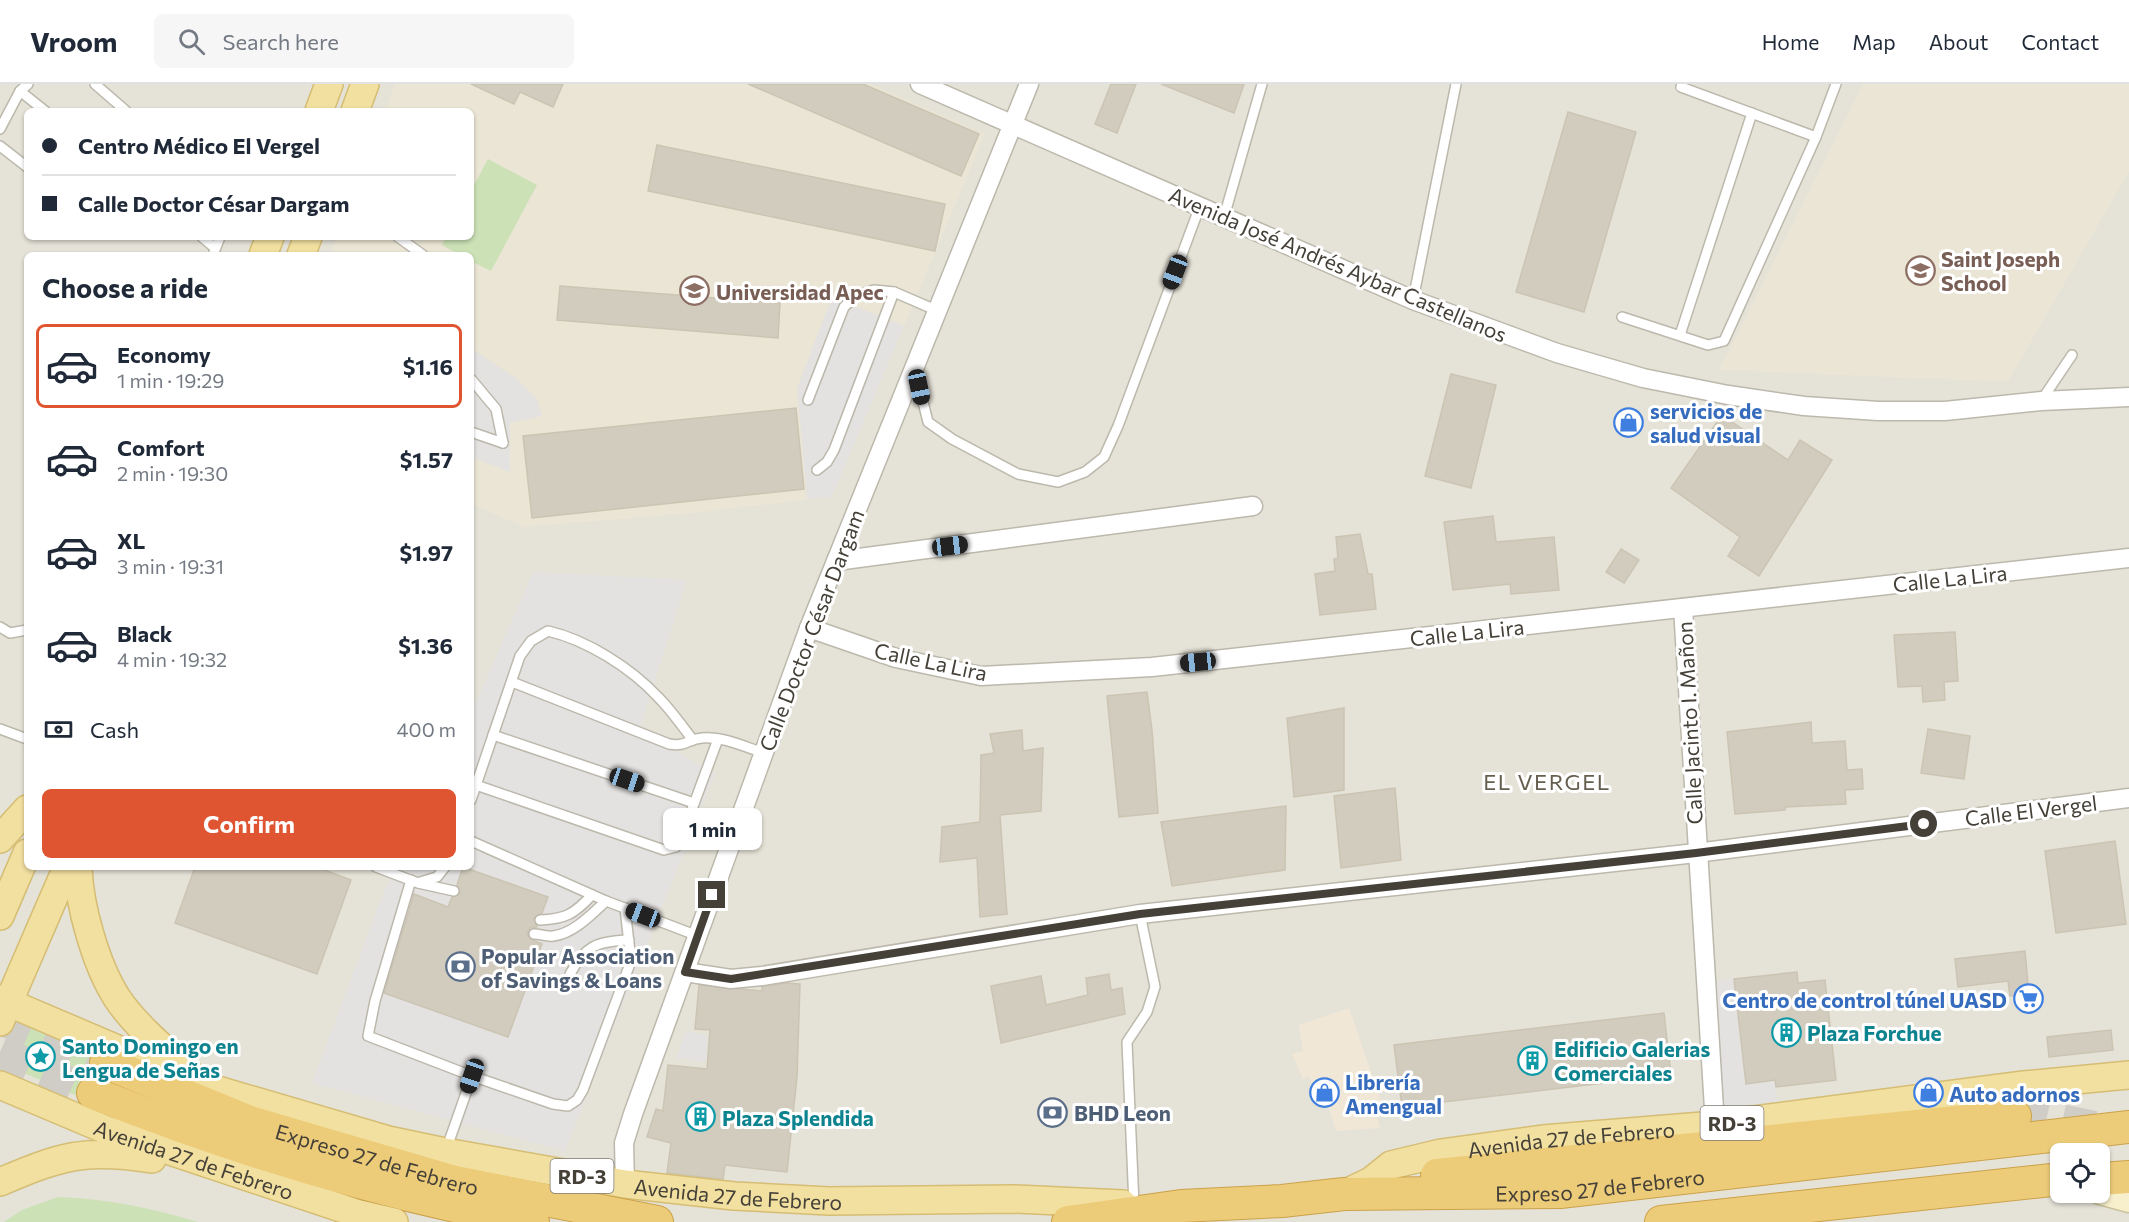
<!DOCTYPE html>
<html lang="en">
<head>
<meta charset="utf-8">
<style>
  body { margin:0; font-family:Commissioner,sans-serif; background:#f6f6f7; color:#1f2937; height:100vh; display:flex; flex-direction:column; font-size:22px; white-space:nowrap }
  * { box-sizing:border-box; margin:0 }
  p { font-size:20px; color:#747a83 }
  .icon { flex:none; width:33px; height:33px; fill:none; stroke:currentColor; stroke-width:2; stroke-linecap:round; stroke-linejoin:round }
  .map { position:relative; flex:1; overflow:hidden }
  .sheet { position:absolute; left:24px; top:168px; width:450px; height:618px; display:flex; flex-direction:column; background:#fff; border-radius:9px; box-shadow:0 2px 4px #0004 }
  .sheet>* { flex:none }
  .guide { position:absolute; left:24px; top:24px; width:450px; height:132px; border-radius:9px; box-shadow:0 2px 4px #0004; display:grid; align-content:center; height:132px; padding:0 18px; background:#fff }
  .buttons { position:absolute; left:2050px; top:1059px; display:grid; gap:12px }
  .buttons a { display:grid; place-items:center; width:60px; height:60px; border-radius:9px; background:#fff; box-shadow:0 2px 4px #0004; font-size:30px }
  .end { position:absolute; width:27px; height:27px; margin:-14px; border:8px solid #454038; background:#fff; box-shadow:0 0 0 3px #fff }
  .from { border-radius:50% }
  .bubble { position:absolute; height:42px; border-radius:9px; background:#fff; box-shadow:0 2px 4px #0004; font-size:20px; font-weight:700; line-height:42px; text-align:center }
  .car { position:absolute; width:18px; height:36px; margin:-18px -9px; border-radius:8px; box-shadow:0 0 4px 2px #0007; background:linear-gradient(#222 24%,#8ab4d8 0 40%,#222 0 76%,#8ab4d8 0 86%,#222 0) }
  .guide b { display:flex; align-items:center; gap:21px; height:57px; font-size:22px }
  .guide b+b { border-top:2px solid #e0e1e3 }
  .guide i { width:15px; height:15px; background:#1f2937 }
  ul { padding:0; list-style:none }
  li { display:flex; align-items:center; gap:18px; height:84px; margin:0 12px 9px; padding:0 6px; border:3px solid transparent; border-radius:9px }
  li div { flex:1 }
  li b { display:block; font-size:22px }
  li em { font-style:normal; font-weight:700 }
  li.on { border-color:#e05531 }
  li>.icon { width:54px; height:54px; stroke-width:1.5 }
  h2 { padding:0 18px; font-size:27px; line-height:72px }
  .pay { display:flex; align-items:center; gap:15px; height:66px; padding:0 18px; font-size:22px }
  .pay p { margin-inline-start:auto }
  .primary-button { display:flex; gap:12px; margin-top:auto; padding:12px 18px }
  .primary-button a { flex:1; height:69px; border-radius:9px; background:#e05531; color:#fff; font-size:24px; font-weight:700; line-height:69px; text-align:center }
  header { display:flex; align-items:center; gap:36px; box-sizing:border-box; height:84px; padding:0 30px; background:#fff; border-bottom:2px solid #e0e1e3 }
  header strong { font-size:28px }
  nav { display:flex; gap:33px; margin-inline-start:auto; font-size:21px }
  .search { width:420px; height:54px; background:#f6f6f7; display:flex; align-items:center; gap:15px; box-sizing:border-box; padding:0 21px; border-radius:9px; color:#747a83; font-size:22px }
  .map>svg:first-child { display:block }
  .residential { fill:#e5e2d7; fill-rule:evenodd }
  .commercial { fill:#f1e7d6 }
  .education { fill:#eae5d4 }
  .green { fill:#cce1b6 }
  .parking { fill:#e4e2e0 }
  .building { fill:#d2ccbf; stroke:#ccc4b3; stroke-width:1.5 }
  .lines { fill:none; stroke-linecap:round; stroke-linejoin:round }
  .motorway-tunnel { stroke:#cfcdc5; stroke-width:32; stroke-dasharray:32 16; stroke-linecap:butt }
  .service-casing { stroke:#bcb8ac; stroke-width:12 }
  .minor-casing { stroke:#bcb8ac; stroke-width:21 }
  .secondary-casing { stroke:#ccc39d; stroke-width:27 }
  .primary-casing { stroke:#d5bd73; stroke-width:30 }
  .motorway-casing { stroke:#cba24a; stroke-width:34 }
  .service { stroke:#fff; stroke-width:9 }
  .minor { stroke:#fff; stroke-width:18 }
  .secondary { stroke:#f8f0cc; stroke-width:24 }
  .primary { stroke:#f2e0a1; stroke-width:27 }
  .motorway { stroke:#edcc79; stroke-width:32 }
  .route { stroke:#454038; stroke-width:8 }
  .labels { text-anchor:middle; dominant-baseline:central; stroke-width:6; stroke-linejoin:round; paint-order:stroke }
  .shield { fill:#fff; stroke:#7d7974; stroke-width:1.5 }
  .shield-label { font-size:20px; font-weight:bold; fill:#454038 }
  .education-label { font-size:21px; font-weight:bold; fill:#785e54; stroke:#fff; text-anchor:start }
  .street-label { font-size:21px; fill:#454038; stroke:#fff }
  .shop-label { font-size:21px; font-weight:bold; fill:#366cbe; stroke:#fff; text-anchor:start }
  .service-label { font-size:21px; font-weight:bold; fill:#4e5e75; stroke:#fff; text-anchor:start }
  .culture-label { font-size:21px; font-weight:bold; fill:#0d838f; stroke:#fff; text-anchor:start }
  .neighbourhood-label { font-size:22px; letter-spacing:1.5px; fill:#665f50; stroke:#fff }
</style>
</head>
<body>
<header>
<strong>Vroom</strong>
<div class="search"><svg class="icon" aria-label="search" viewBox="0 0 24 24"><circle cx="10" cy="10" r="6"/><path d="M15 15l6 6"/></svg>Search here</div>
<nav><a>Home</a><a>Map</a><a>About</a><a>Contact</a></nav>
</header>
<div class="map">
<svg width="2129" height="1138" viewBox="0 0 2129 1138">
  <rect width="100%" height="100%" fill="#f2f0e8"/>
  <path class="residential" d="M0 0H2129V1138H0ZM27 27H471V153H27ZM27 171H471V783H27ZM2061 1070H2100V1108H2061Z"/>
  <path class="commercial" d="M1349 924 1384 1026 1376 1028 1380 1044 1336 1047 1324 1009 1316 1008 1309 992 1303 995 1292 970 1303 967 1299 941Z"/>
  <g class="education">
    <path d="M395 0H870L985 50 832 413 684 430 524 443 471 420V171H330L337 153H471V27H385Z"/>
    <path d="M1863 0H2129V87L2008 298 1719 286Z"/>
  </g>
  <g class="green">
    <path d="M488 75 537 101 491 187 471 177V171H460L442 161 446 153H471V107Z"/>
    <path d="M25 935 109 968 87 1016 10 983C4 955 3 952 25 935Z"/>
    <path d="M58 1113C107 1115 152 1124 198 1138H4L22 1126Z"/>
  </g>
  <g class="parking">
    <path d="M832 213 904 242 832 413 807 415 797 304Z"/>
    <path d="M471 264 517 295 537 315 542 332 510 339V388L471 373Z"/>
    <path d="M533 488 687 496 639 646 715 690 565 1067 312 999 384 807 396 783H471V630Z"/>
    <path d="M1734 895 1747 999 1775 996 1777 1018 1724 1023 1710 898Z"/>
    <path d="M686 947 708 952 706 978 676 974Z"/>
  </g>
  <g class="building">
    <path d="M471 0H563L553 23 520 8 514 20Z"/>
    <path d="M748 0H863L979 50 961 92Z"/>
    <path d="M1111 0H1136L1117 49 1095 40Z"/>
    <path d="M1161 0H1244L1234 29Z"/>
    <path d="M1568 28 1636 48 1584 228 1516 208Z"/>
    <path d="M657 61 945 120 935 167 648 107Z"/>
    <path d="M560 202 780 219 778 254 557 236Z"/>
    <path d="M1451 290 1496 301 1471 404 1425 392Z"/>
    <path d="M796 324 804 405 532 434 523 352Z"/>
    <path d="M1722 331 1788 376 1800 356 1832 376 1759 492 1728 472 1740 453 1671 404Z"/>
    <path d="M1493 432 1496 458 1554 453 1559 506 1511 510 1510 500 1453 506 1444 438Z"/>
    <path d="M1360 450 1368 490H1372L1376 525 1320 531 1315 490 1335 487 1334 475 1338 474 1336 453Z"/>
    <path d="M1621 465 1639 476 1624 499 1606 488Z"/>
    <path d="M1955 548 1958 597 1944 598 1945 616 1923 618 1922 602 1898 603 1894 551Z"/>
    <path d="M1147 608 1152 646 1158 729 1119 733 1107 612Z"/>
    <path d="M1344 624V706L1294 713 1287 634Z"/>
    <path d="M1811 638 1812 659 1845 657 1847 686 1862 685 1863 705 1845 706 1846 720 1785 723V726L1735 730 1727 648Z"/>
    <path d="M1928 645 1970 652 1964 695 1921 689Z"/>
    <path d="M1022 646 1023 667 1043 664 1041 727 1000 731 1007 830 980 833 977 774 940 778 942 743 980 738 981 671 994 669 990 650Z"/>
    <path d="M1395 704 1401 776 1341 784 1334 712Z"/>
    <path d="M1286 722 1285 786 1172 802 1161 738Z"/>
    <path d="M2115 757 2126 840 2056 849 2045 767Z"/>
    <path d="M195 783H316L351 796 317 890 175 839Z"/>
    <path d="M463 783 548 813 542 829 534 834 537 843 530 844 527 849 530 855 542 860 508 953 384 909 414 810 448 823 452 813 460 809 457 801Z"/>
    <path d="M2025 867 2029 910 2010 912 2008 897 1958 903 1955 875Z"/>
    <path d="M1797 888 1798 899 1825 896 1836 996 1776 1003 1775 996 1746 1000 1734 895Z"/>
    <path d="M1109 890 1111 906 1122 904 1125 930 1001 959 991 902 1041 892 1046 921 1088 911 1086 894Z"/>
    <path d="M786 899 800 900 797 993 787 1088 725 1081 723 1095 667 1089 671 1059 647 1053 656 1025 663 1027 668 981 707 985 710 946 695 945 699 901 762 907V903Z"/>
    <path d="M1664 929 1671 991 1402 1023 1394 961Z"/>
    <path d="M2111 946 2113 966 2049 973 2047 953Z"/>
  </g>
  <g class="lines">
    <g class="motorway-tunnel">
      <path d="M0 935 106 979"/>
      <path d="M0 968 93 1009"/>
      <path d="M2015 1032 2046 1033 2099 1044"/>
    </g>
    <defs>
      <g id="service">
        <path d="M95 0 126 27"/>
        <path d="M1682 0 1681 3 1816 53 1836 0"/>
        <path d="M20 7 45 27"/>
        <path d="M0 45 20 7 28 0"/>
        <path d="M0 62 27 83"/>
        <path d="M1224 133 1262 0"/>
        <path d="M202 153 215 164"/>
        <path d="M398 153 423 171"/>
        <path d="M213 171 220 153"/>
        <path d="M1413 216 1456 0"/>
        <path d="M1622 233 1708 261 1724 257 1816 53"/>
        <path d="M1680 251 1752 29"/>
        <path d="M916 290 928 338 952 355 1018 390 1058 398 1085 388 1104 373 1118 342 1200 122"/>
        <path d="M471 295 496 325 503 359"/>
        <path d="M808 316 844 223 856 212 874 206 894 208 938 227"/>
        <path d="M2041 317 2072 271"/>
        <path d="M471 348 503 359"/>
        <path d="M817 386 827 378 834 366 894 208"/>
        <path d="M0 543 10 549 27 546"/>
        <path d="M512 598 669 660C687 663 687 655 702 654 722 652 745 663 764 669"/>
        <path d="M0 645 27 655"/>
        <path d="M493 651 694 719"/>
        <path d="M476 701 664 766 676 763 681 755 718 655"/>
        <path d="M471 716 520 572 531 557 548 547C587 556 631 584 658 613 671 626 682 642 693 656"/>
        <path d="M471 757 606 817 698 852"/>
        <path d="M376 783 418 799 454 807"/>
        <path d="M411 796 375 917 368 952 472 992 553 1020 568 1022 577 1016 583 1006 631 877 625 824"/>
        <path d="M420 798 437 793 445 783"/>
        <path d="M540 836C566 835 574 830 592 811"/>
        <path d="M534 850C540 850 548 853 553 852 573 850 592 830 606 817"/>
        <path d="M570 890C585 862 597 857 629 856"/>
        <path d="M446 1066 472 992"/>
        <path d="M1134 1121 1127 958 1147 928 1155 903 1140 830"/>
      </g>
      <g id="minor">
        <path d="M920 0 1413 216 1557 269 1643 294 1728 311 1804 322 1878 327H1945L2041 317 2129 313"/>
        <path d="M836 477 1253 422"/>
        <path d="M1683 524 1715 1041"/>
        <path d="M809 544 896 574 981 592 1152 583 2129 474"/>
        <path d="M685 888 731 895 762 892 1140 830 1696 769 2129 714"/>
        <path d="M625 1100 624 1059 633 1030 809 544 1029 0"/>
      </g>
      <path id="secondary" d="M2100 1108 2129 1116"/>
      <g id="primary">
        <path d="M319 27 329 0"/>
        <path d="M355 27 365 0"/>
        <path d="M263 171 270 153"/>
        <path d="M301 171 308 153"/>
        <path d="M0 755 27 725"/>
        <path d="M78 783C79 822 96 881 117 914 135 941 164 965 188 987"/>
        <path d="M0 832 27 769"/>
        <path id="s1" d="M0 915 204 1002 388 1056 445 1068 625 1100 734 1112 829 1117 1014 1115 1123 1120"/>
        <path d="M0 938 67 783"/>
        <path id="s2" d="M0 1001 104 1045 359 1130 394 1138"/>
        <path d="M0 1098C61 1072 85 1064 152 1075"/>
        <path id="s3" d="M1344 1110 1371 1097 1391 1081 1441 1069 1543 1055 1715 1041 2024 1001 2129 991"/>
      </g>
      <g id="motorway">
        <path id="s4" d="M106 979 250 1038 455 1098 657 1138"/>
        <path d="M93 1009C236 1066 382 1110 533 1138"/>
        <path d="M1437 1091 2015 1032"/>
        <path d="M2100 1095 2129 1093"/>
        <path id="s5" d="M1068 1138 1181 1122 1282 1117 1344 1110 1560 1108 2129 1043"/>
        <path d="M1661 1138 2061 1095"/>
      </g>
    </defs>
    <use href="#service" class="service-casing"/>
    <use href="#minor" class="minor-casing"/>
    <use href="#secondary" class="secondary-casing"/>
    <use href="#primary" class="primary-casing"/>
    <use href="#motorway" class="motorway-casing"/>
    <use href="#service" class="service"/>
    <use href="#minor" class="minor"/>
    <use href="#secondary" class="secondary"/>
    <use href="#primary" class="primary"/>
    <use href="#motorway" class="motorway"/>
  </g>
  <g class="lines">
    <path class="route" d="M712 811 685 888 731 895 1140 830 1696 769 1924 740"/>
  </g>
  <defs>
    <symbol id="school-ring" viewBox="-11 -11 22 22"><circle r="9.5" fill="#fff" stroke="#8d6e63" stroke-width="1.5"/><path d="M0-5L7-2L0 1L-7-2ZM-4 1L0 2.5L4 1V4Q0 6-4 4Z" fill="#8d6e63"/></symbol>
    <symbol id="university-ring" viewBox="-11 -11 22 22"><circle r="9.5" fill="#fff" stroke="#8d6e63" stroke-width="1.5"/><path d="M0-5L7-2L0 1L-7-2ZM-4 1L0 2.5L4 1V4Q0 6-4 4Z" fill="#8d6e63"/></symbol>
    <symbol id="shop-ring" viewBox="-11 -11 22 22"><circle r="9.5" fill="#fff" stroke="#3f7fe0" stroke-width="1.5"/><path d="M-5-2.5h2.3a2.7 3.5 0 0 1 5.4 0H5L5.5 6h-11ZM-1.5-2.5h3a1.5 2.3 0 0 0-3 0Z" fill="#3f7fe0"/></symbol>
    <symbol id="bank-ring" viewBox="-11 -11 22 22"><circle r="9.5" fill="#fff" stroke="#5c6f8a" stroke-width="1.5"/><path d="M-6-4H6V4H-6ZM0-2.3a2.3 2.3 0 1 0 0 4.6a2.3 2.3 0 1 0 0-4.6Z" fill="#5c6f8a"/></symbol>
    <symbol id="supermarket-ring" viewBox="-11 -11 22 22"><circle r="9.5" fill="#fff" stroke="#3f7fe0" stroke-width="1.5"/><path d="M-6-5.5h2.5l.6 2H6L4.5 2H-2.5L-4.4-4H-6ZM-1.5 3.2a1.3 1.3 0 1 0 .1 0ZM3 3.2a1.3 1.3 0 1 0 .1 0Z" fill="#3f7fe0"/></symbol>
    <symbol id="building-ring" viewBox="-11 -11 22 22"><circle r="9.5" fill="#fff" stroke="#0f9aa8" stroke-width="1.5"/><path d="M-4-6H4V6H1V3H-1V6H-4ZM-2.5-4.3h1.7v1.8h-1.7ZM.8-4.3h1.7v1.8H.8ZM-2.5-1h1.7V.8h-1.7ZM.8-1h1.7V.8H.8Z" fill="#0f9aa8"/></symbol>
    <symbol id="sight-ring" viewBox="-11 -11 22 22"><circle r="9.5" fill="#fff" stroke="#0f9aa8" stroke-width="1.5"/><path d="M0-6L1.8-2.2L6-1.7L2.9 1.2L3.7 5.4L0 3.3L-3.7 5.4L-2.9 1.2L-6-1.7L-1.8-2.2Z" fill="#0f9aa8"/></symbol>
  </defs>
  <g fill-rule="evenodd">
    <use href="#school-ring" x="1904" y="170" width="33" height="33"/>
    <use href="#university-ring" x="678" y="190" width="33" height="33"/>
    <use href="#shop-ring" x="1612" y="322" width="33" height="33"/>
    <use href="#bank-ring" x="444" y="866" width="33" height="33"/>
    <use href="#supermarket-ring" x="2012" y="898" width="33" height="33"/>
    <use href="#building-ring" x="1770" y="932" width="33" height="33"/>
    <use href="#sight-ring" x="24" y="956" width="33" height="33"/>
    <use href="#building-ring" x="1516" y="960" width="33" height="33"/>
    <use href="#shop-ring" x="1308" y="992" width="33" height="33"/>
    <use href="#shop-ring" x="1912" y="992" width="33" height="33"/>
    <use href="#bank-ring" x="1036" y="1012" width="33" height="33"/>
    <use href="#building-ring" x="684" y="1016" width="33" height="33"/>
  </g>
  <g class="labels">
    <g class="shield">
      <rect x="1700.5" y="1022" width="63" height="34" rx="4.5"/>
      <rect x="550.5" y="1075" width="63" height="34" rx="4.5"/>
    </g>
    <g class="shield-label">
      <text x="1732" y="1039">RD-3</text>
      <text x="582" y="1092">RD-3</text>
    </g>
    <g class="education-label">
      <text x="1941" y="174">Saint Joseph<tspan x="1941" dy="24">School</tspan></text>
      <text x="716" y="207">Universidad Apec</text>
    </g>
    <g class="street-label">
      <text transform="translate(1338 180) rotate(23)">Avenida José Andrés Aybar Castellanos</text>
      <text transform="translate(1950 494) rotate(-6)">Calle La Lira</text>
      <text transform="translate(811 546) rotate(-69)">Calle Doctor César Dargam</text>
      <text transform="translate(1467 548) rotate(-6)">Calle La Lira</text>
      <text transform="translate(931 577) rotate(12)">Calle La Lira</text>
      <text transform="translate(1689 639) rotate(-93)">Calle Jacinto I. Mañon</text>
      <text transform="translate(2031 726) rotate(-7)">Calle El Vergel</text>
      <text stroke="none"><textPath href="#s3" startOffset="238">Avenida 27 de Febrero</textPath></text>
      <text stroke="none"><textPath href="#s4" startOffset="288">Expreso 27 de Febrero</textPath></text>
      <text stroke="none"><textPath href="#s2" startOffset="208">Avenida 27 de Febrero</textPath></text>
      <text stroke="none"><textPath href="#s5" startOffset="534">Expreso 27 de Febrero</textPath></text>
      <text stroke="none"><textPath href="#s1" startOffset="768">Avenida 27 de Febrero</textPath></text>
    </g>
    <g class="shop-label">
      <text x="1650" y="326">servicios de<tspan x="1650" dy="24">salud visual</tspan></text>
      <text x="2007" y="915" text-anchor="end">Centro de control túnel UASD</text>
      <text x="1345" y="997">Librería<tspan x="1345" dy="24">Amengual</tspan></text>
      <text x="1949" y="1009">Auto adornos</text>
    </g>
    <g class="service-label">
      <text x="481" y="871">Popular Association<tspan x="481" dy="24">of Savings &amp; Loans</tspan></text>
      <text x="1074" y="1028">BHD Leon</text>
    </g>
    <g class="culture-label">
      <text x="1807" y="948">Plaza Forchue</text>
      <text x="62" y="961">Santo Domingo en<tspan x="62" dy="24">Lengua de Señas</tspan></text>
      <text x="1554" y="964">Edificio Galerias<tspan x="1554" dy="24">Comerciales</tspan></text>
      <text x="722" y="1033">Plaza Splendida</text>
    </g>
    <g class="neighbourhood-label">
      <text x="1547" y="697">EL VERGEL</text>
    </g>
  </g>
</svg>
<div class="buttons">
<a><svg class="icon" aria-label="locate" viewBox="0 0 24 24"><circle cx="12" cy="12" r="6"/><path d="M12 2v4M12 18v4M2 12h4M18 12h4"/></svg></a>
</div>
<i class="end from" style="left:1924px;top:740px"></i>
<i class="end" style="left:712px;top:811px"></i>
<div class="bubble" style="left:663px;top:724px;width:99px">1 min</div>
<i class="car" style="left:1175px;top:188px;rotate:201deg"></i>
<i class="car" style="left:919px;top:303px;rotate:168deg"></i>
<i class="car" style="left:950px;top:462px;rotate:83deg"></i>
<i class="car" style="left:1198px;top:578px;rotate:264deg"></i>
<i class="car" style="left:627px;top:696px;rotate:109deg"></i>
<i class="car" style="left:643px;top:831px;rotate:291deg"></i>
<i class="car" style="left:472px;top:992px;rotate:199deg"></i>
<div class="guide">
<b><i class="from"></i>Centro Médico El Vergel</b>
<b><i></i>Calle Doctor César Dargam</b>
</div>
<section class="sheet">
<h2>Choose a ride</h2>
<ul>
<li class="on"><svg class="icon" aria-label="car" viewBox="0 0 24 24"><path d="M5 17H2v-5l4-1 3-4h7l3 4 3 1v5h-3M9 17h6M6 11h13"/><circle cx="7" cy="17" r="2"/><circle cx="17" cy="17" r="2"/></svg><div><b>Economy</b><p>1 min · 19:29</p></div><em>$1.16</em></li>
<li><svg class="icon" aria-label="car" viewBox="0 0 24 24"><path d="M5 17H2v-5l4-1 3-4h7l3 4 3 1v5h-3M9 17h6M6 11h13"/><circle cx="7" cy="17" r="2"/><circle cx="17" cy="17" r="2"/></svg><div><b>Comfort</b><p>2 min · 19:30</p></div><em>$1.57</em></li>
<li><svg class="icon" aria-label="car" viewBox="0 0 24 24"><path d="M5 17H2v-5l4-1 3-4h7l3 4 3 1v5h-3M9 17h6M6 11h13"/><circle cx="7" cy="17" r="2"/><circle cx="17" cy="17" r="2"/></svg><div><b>XL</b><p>3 min · 19:31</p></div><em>$1.97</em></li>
<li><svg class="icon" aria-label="car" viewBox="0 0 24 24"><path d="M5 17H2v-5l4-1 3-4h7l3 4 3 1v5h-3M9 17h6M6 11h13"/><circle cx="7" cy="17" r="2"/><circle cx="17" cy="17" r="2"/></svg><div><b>Black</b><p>4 min · 19:32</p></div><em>$1.36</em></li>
</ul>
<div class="pay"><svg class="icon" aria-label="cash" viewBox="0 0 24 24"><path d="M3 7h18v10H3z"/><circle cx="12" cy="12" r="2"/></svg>Cash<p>400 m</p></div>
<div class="primary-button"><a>Confirm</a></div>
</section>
</div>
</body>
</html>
